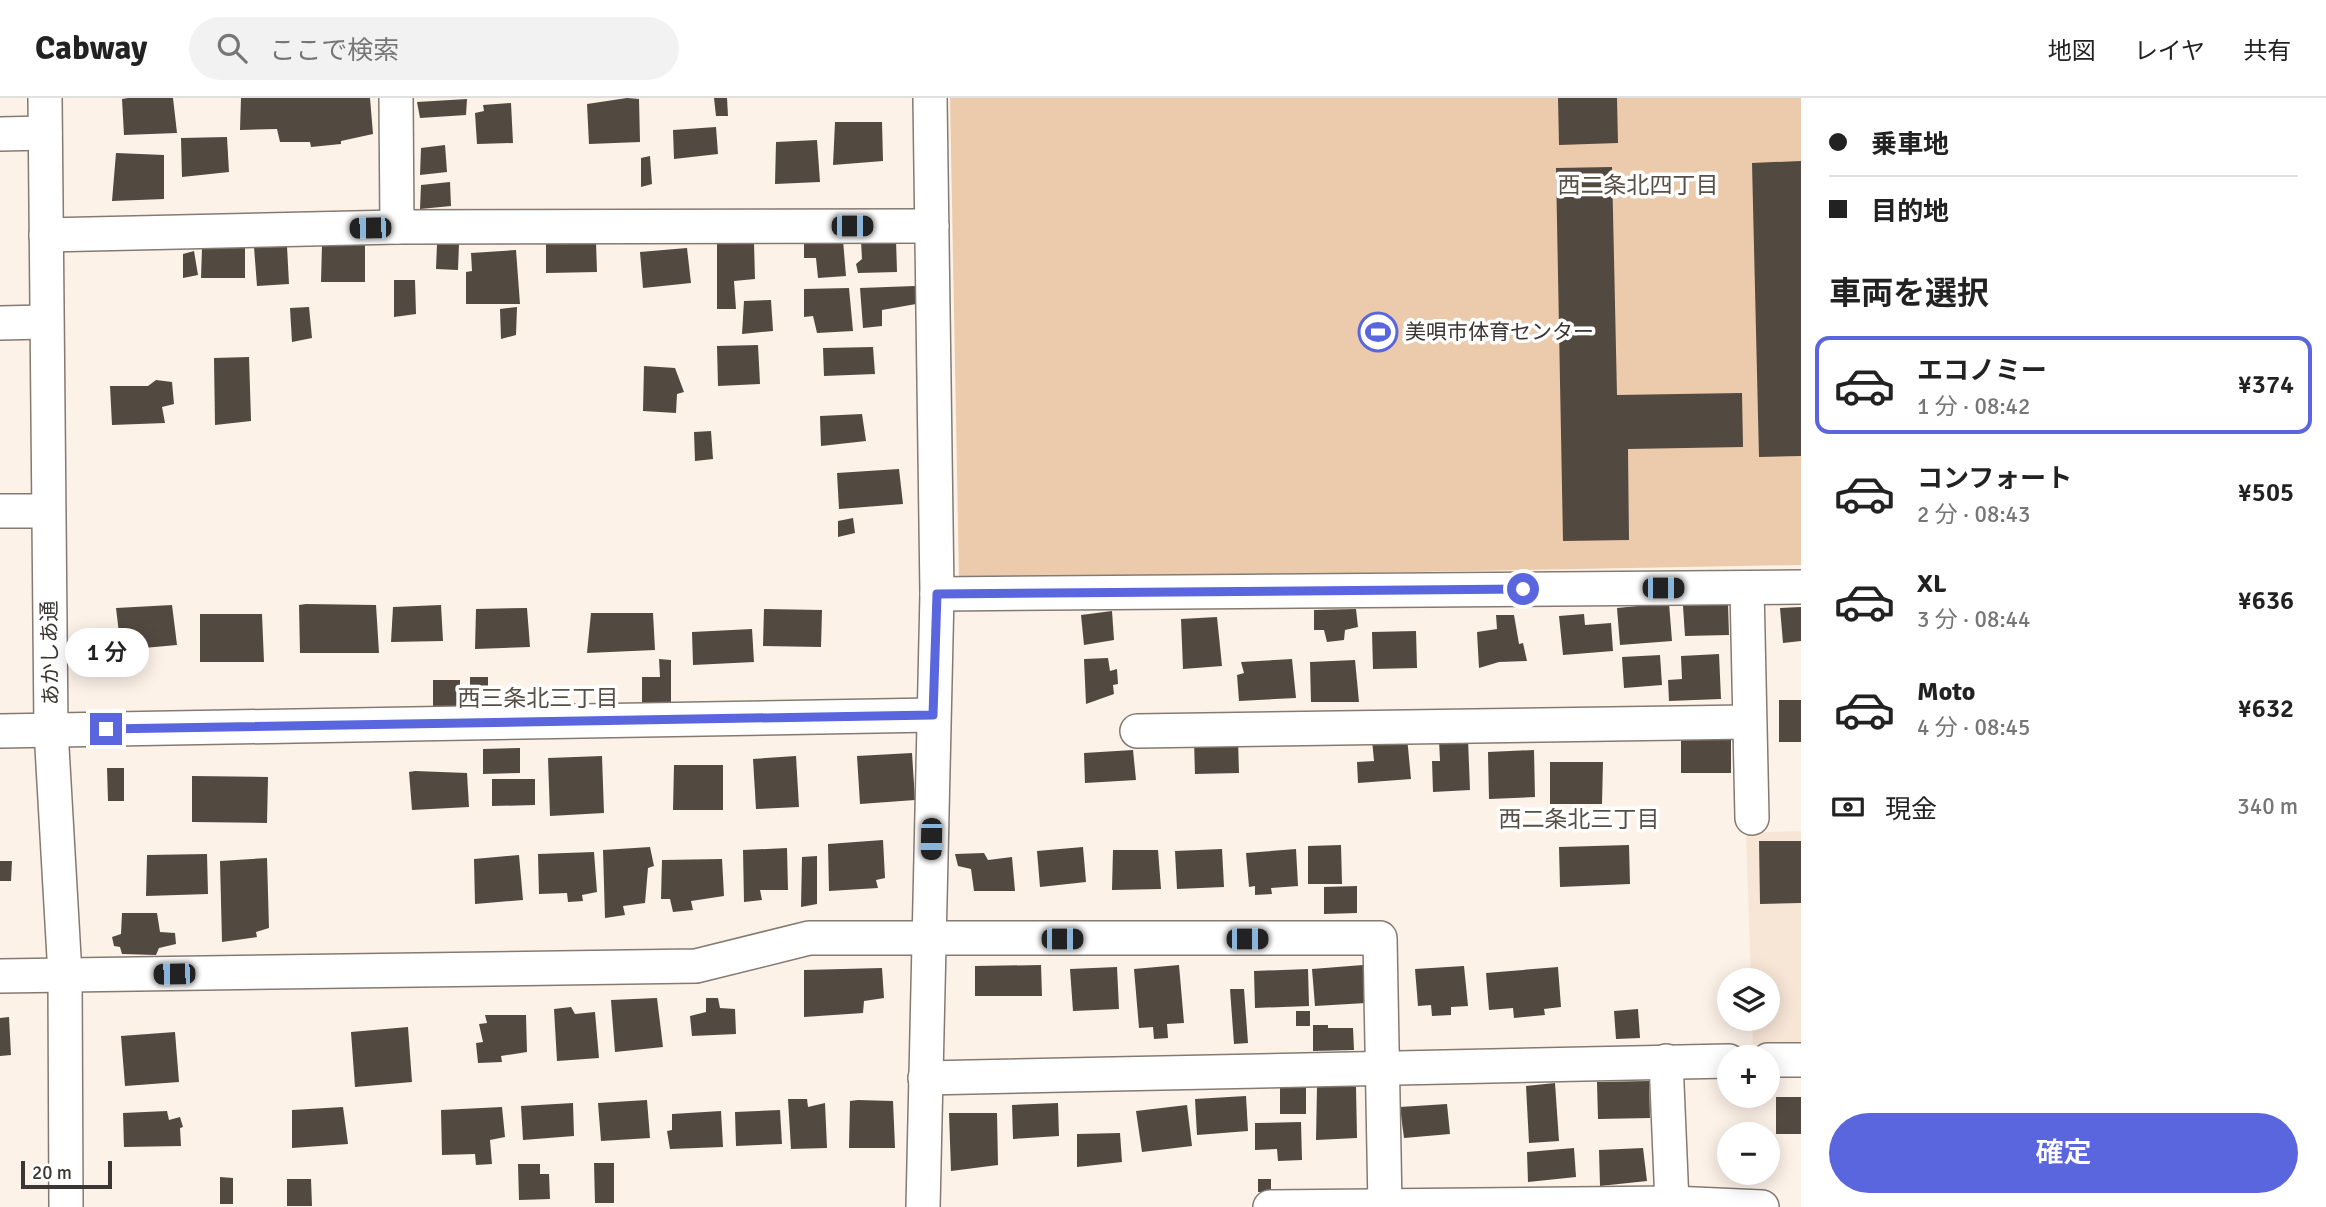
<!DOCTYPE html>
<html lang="ja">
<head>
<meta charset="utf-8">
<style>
  body { margin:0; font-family:Signika,"Noto Sans JP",sans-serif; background:#f2f2f2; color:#222; height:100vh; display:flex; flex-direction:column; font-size:26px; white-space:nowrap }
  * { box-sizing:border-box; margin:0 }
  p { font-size:23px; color:#767676 }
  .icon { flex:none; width:38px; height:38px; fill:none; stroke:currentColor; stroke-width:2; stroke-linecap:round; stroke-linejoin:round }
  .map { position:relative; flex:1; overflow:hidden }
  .sheet { display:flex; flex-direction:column; background:#fff; width:525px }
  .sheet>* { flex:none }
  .guide { display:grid; align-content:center; height:154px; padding:0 28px; background:#fff }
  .buttons { position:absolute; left:1717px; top:870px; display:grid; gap:14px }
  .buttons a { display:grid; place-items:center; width:63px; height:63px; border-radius:50%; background:#fff; box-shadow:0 4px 18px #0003; font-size:35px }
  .scale { position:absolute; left:21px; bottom:18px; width:91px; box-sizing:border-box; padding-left:7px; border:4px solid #3b3633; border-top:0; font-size:19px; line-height:24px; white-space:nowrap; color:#3b3633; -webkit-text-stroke:5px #fff; paint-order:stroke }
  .end { position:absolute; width:32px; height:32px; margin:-16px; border:9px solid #5a66dd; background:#fff; box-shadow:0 0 0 4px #fff }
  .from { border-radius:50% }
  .bubble { position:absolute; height:49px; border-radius:24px; background:#fff; box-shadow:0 4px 18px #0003; font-size:23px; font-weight:600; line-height:49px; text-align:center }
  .car { position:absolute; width:21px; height:42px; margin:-21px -10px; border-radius:9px; box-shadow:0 0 5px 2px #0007; background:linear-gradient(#222 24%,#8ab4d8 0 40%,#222 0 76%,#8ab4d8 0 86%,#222 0) }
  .guide b { display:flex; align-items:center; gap:24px; height:66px; font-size:26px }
  .guide b+b { border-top:2px solid #e0e0e0 }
  .guide i { width:18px; height:18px; background:#222 }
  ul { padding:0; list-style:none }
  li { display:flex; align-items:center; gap:21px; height:98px; margin:0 14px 10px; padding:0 14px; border:4px solid transparent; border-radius:14px }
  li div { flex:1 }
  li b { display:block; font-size:26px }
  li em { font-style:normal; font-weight:600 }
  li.on { border-color:#5a66dd }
  li>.icon { width:63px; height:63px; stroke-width:1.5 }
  h2 { padding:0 28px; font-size:32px; line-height:84px }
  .pay { display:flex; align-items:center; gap:18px; height:77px; padding:0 28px; font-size:26px }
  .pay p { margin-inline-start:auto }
  .primary-button { display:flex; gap:14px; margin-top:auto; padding:14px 28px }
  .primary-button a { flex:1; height:80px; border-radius:42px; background:#5a66dd; color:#fff; font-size:28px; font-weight:600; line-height:80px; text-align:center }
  header { display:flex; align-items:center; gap:42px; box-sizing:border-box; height:98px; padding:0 35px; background:#fff; border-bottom:2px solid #e0e0e0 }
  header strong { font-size:33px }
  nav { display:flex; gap:38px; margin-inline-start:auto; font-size:24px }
  .search { width:490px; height:63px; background:#f2f2f2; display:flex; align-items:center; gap:18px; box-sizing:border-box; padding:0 24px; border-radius:38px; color:#767676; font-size:26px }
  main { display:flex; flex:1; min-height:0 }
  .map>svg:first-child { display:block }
  .built { fill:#f7e6d6 }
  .green { fill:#eccbac }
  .building { fill:#524941 }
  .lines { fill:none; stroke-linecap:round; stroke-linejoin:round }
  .minor-casing { stroke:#847a72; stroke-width:36 }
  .minor { stroke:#fff; stroke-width:33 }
  .route { stroke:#5a66dd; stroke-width:9 }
  .labels { text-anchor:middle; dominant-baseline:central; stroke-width:7; stroke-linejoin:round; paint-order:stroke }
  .poi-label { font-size:21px; fill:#3b3633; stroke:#fff; text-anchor:start }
  .street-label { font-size:21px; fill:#3b3633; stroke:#fff }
  .neighbourhood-label { font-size:23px; fill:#584f47; stroke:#fff }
</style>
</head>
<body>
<header>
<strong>Cabway</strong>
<div class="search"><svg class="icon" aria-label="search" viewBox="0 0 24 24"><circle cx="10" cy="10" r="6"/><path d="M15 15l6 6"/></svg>ここで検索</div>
<nav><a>地図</a><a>レイヤ</a><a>共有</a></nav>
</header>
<main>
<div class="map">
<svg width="1801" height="1109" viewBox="0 0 1801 1109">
  <rect width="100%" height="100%" fill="#fdf2e8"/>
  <path class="built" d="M1801 733V945L1753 946 1752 921 1768 920V882H1751L1746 735Z"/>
  <path class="green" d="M950 0H1801V467L959 482Z"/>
  <g class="building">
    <path d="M128 0H173L177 35 124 37 122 1Z"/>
    <path d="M241 0H370L373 36 341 43V46L311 49 310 44H280L277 31 240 32Z"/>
    <path d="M627 0 639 1 640 44 589 46 587 6Z"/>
    <path d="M714 0H727L728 18H716Z"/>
    <path d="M1558 0H1617L1618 45 1559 47Z"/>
    <path d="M467 1 466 17 420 20 417 4Z"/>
    <path d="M511 5 513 45 477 46 475 15 484 13 483 7Z"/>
    <path d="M835 24H882L883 63 833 67Z"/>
    <path d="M716 29 718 56 674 61 673 32Z"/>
    <path d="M227 39 229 74 182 79 181 40Z"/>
    <path d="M817 42 820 84 775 86 776 44Z"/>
    <path d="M445 47 447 74 420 77 421 50Z"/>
    <path d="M116 55 164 57V101L112 103Z"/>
    <path d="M650 58 652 86 641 89V60Z"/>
    <path d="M1801 63V358L1759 359 1752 65Z"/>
    <path d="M1612 69 1617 297 1742 295 1743 349 1628 351 1629 442 1563 443 1556 70Z"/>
    <path d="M450 84 451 108 420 111 421 87Z"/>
    <path d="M804 142H843L846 178 818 180 816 160H804Z"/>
    <path d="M896 142 897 174 858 175 856 166 862 161 861 143Z"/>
    <path d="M596 144 597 174 546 175V145Z"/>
    <path d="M717 144H754L755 181 734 183 736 211H717Z"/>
    <path d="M322 146 365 147V184H321Z"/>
    <path d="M437 146H459L458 172 436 171Z"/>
    <path d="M287 148 289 186 257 188 254 149Z"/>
    <path d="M202 150H245V180H201Z"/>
    <path d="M687 150 691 185 643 190 640 154Z"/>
    <path d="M516 152 520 206H466V174L472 173 471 155Z"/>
    <path d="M194 153 198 177 183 180V156Z"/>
    <path d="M394 182H415L416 216 394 219Z"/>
    <path d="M915 188 916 206 882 212V228L863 230 860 190Z"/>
    <path d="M849 190 853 233 817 235 813 218 804 219V191Z"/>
    <path d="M771 202 773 233 742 236 744 203Z"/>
    <path d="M309 209 312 240 292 244 290 210Z"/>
    <path d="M517 209 516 237 501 241 500 211Z"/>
    <path d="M758 247 760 286 718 288 717 248Z"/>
    <path d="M873 249 875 276 824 278 823 250Z"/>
    <path d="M249 259 251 323 215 327 214 260Z"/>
    <path d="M644 268 675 270 684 294 677 296 676 315 643 313Z"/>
    <path d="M156 282 172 284 174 306 162 309 165 325 112 327 110 288H148Z"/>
    <path d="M862 316 866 343 821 348 820 318Z"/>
    <path d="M711 333 713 361 695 363 694 334Z"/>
    <path d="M899 371 903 406 839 411 837 375Z"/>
    <path d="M853 420 855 435 838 439V423Z"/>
    <path d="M1669 505 1672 543 1620 547 1617 510Z"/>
    <path d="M306 506 376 507 379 555H300L299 507Z"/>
    <path d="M1728 506 1729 537 1685 538 1683 508Z"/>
    <path d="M172 507 177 547 121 552 116 510Z"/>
    <path d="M441 507 443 543 391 544 393 509Z"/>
    <path d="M1801 509V543L1783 545 1780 510Z"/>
    <path d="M527 510 530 549 475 551 476 511Z"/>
    <path d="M764 511 822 512 821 549 763 548Z"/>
    <path d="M1356 511 1358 529 1345 532 1344 542 1327 544 1324 532H1314V512Z"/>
    <path d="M1112 513 1114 542 1084 547 1081 517Z"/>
    <path d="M591 515H653L655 552 587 555Z"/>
    <path d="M200 516H262L264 564H200Z"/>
    <path d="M1584 516 1585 527 1611 525 1613 553 1563 557 1559 518Z"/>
    <path d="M1496 517H1514L1519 546 1523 545 1527 563 1499 564 1479 570 1477 534 1497 531Z"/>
    <path d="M1217 519 1222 568 1183 571 1181 521Z"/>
    <path d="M752 531 754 564 693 567 692 534Z"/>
    <path d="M1416 533 1417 570 1373 571 1372 534Z"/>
    <path d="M1719 556 1721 601 1669 603 1668 582 1682 581 1681 558Z"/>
    <path d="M1660 557 1662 587 1624 590 1622 559Z"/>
    <path d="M1108 560 1110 573 1117 571 1118 586 1113 587 1114 596 1086 606 1084 561Z"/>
    <path d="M659 561 671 562V608H642V579H660Z"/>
    <path d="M1292 561 1296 600 1239 603 1237 577 1244 575 1241 564Z"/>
    <path d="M1355 562 1359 604H1311L1310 564Z"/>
    <path d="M470 579H488V600L470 601Z"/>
    <rect x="433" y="582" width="27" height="26"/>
    <rect x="1779" y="602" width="22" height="42"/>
    <path d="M1407 639 1411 681 1358 685 1357 664 1374 663 1372 642Z"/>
    <path d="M1731 639V675H1681V640Z"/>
    <path d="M1238 641 1239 675 1195 676 1194 643Z"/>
    <path d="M1468 641 1470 692 1433 694 1432 663H1440L1439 642Z"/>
    <path d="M520 650V675L483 676V651Z"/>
    <path d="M1133 652 1136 682 1085 685 1084 655Z"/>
    <path d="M1534 652 1535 699 1489 701 1488 654Z"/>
    <path d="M912 655 915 702 860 706 857 658Z"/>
    <path d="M602 658 604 715 550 718 548 660Z"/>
    <path d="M796 658 799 709 756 711 753 661Z"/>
    <path d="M1550 664H1603L1602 706H1550Z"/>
    <path d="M674 667H723V712H673Z"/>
    <path d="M107 670H124V703H108Z"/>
    <path d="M415 673 467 675 469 709 412 712 409 674Z"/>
    <path d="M192 678 268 679 267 725 192 724Z"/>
    <path d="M492 681H535V707L492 708Z"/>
    <path d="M883 742 885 780 876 782 878 790 829 793 828 746Z"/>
    <path d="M1759 743H1801V805L1760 806Z"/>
    <path d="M1341 747 1342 786H1308V748Z"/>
    <path d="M1629 747 1630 786 1560 789 1559 749Z"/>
    <path d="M650 749 654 768 648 770 645 805 623 808 625 817 605 820 603 752Z"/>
    <path d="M1083 749 1086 784 1040 789 1037 753Z"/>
    <path d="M787 750 788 792H760L762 802 744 804 743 752Z"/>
    <path d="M1222 751 1224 789 1177 791 1175 753Z"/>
    <path d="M1296 751 1298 788 1271 790 1272 796 1255 797V788L1249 789 1246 755Z"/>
    <path d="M1113 752H1158L1161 791 1112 792Z"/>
    <path d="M594 754 597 794 582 797 583 803 568 804 567 795 539 796 538 756Z"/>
    <path d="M984 755 988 762 1012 759 1015 793H974L971 771 958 768 955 756Z"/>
    <path d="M207 756 208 796 146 798 147 757Z"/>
    <path d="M519 757 523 802 475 806 474 761Z"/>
    <path d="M817 758V806L801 809 802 759Z"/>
    <path d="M267 760 269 830 256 834 257 839 222 844 220 763Z"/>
    <path d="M722 761 724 798 691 803 693 812 673 814 670 801H661L662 762Z"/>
    <path d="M0 763H12L11 783H0Z"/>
    <path d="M1357 788V815L1324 816V789Z"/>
    <path d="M122 815H157L160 834 175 835 176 846 159 850 156 857 122 856 120 849 114 848 112 839 121 836Z"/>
    <path d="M1041 867 1042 898H975V868Z"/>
    <path d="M1179 867 1184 925 1167 926 1168 940 1154 941 1153 929 1139 930 1134 871Z"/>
    <path d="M1363 867 1366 905 1315 908 1312 871Z"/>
    <path d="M1464 868 1468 908 1451 909V917L1432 918 1431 907 1418 908 1415 871Z"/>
    <path d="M1117 869 1119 911 1073 913 1070 871Z"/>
    <path d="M1558 869 1561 909 1544 911 1545 917 1514 920 1513 910 1489 912 1486 875Z"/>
    <path d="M882 870 884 900 864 903 863 915 804 919V872Z"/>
    <path d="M1308 871 1309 908 1255 910 1254 873Z"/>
    <path d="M1230 891H1244L1248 945 1234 946Z"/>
    <path d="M657 900 663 949 615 954 611 902Z"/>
    <path d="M706 900H718L720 910 735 911 736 936 692 938 690 918 706 914Z"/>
    <path d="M571 909 575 916 595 914 599 960 557 963 554 911Z"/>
    <path d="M1638 911 1640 940 1616 941 1614 913Z"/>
    <rect x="1296" y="913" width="14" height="15"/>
    <path d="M485 917H526L527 954 501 958 502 964 478 965 476 945 483 944 479 926 487 925Z"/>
    <path d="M9 919 11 957 0 958V920Z"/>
    <path d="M1313 927H1328V930H1353L1354 952 1313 953Z"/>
    <path d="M408 929 412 984 355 989 351 934Z"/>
    <path d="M175 934 179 984 125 988 121 938Z"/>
    <path d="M1649 983 1650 1020 1598 1021 1597 984Z"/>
    <path d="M1555 985 1559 1043 1529 1045 1526 988Z"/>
    <path d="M1317 989H1356L1357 1040 1316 1042Z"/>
    <rect x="1280" y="990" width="26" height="26"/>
    <path d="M1246 998 1248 1033 1197 1037 1195 1001Z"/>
    <rect x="1776" y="999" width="25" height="37"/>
    <path d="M788 1001H807L808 1009 825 1005 827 1050 791 1051Z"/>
    <path d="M647 1002 650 1040 601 1043 598 1005Z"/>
    <path d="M858 1002 893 1003 895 1050H849L850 1003Z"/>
    <path d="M573 1005 574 1038 523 1042 521 1008Z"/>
    <path d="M1058 1005 1059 1038 1013 1041 1012 1007Z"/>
    <path d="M1447 1006 1450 1036 1404 1040 1400 1009Z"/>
    <path d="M1187 1007 1192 1048 1142 1054 1136 1013Z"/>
    <path d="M343 1009 348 1046 292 1050V1012Z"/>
    <path d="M502 1009 505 1039 490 1042 492 1066 476 1067 475 1056 442 1057 441 1012Z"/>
    <path d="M780 1012 782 1046 736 1048 735 1014Z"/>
    <path d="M167 1013 169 1022 180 1019 183 1029 180 1030 181 1048 124 1049 123 1015Z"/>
    <path d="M721 1013 723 1049 670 1051 667 1033 672 1032V1016Z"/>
    <path d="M949 1015H997L998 1067 951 1073Z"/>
    <path d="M1301 1024 1302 1062 1278 1063 1277 1051 1255 1052V1025Z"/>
    <path d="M1120 1035 1122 1064 1077 1069V1036Z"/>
    <path d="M1574 1050 1576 1079 1528 1084 1527 1054Z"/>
    <path d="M1643 1050 1647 1083 1600 1088 1599 1052Z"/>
    <path d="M594 1065H614V1105H595Z"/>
    <path d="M518 1066H540V1076H549L550 1101 519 1102Z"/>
    <path d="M220 1079 233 1080V1106H220Z"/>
    <path d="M287 1081H311L312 1108H287Z"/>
    <rect x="1258" y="1081" width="13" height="13"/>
  </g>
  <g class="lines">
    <defs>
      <g id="minor">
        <path d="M45 0 51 632 65 877 66 1109"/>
        <path d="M396 0 397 129"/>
        <path d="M0 36 45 35"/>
        <path d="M46 137 397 129 932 128"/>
        <path d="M0 225 45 224"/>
        <path d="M0 413H48"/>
        <path d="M1747 490 1752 720"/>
        <path d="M937 496 1801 489"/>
        <path d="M0 633 933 617"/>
        <path d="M1137 633 1748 624"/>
        <path d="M0 878 696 868 809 840H1380L1385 1109"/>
        <path d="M1768 962H1801"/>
        <path d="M1666 963 1672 1105"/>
        <path d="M925 980 1729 963"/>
        <path d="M923 1109 937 496 930 0"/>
        <path d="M1270 1109 1672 1105 1762 1109"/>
      </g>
    </defs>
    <use href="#minor" class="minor-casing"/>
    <use href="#minor" class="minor"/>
  </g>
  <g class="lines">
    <path class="route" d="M106 631 933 617 937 496 1523 491"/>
  </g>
  <defs>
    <symbol id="stadium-ring" viewBox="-11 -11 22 22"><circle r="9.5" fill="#fff" stroke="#5a66dd" stroke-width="1.5"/><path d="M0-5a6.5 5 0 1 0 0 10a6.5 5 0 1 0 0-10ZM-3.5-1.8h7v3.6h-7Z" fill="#5a66dd"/></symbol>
  </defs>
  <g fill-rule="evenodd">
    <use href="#stadium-ring" x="1356" y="212" width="44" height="44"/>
  </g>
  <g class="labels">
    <g class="poi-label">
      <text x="1405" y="234">美唄市体育センター</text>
    </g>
    <g class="street-label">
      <text transform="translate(50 555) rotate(-91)">あかしあ通</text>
    </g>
    <g class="neighbourhood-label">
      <text x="1638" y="87">西二条北四丁目</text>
      <text x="538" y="600">西三条北三丁目</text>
      <text x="1579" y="721">西二条北三丁目</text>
    </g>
  </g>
</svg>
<div class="buttons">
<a><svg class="icon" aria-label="layers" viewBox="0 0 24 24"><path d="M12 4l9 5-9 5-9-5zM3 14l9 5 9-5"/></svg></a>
<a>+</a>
<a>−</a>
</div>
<div class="scale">20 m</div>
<i class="end from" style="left:1523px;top:491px"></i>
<i class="end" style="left:106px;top:631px"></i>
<div class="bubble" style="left:65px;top:530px;width:84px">1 分</div>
<i class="car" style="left:852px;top:128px;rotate:90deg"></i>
<i class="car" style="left:370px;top:130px;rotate:269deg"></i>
<i class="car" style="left:1663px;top:490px;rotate:90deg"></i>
<i class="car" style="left:931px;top:741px;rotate:181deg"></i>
<i class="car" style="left:1062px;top:841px;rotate:90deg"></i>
<i class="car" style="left:1247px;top:841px;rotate:90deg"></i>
<i class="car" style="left:174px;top:876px;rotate:269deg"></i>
</div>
<section class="sheet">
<div class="guide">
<b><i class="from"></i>乗車地</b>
<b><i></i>目的地</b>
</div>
<h2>車両を選択</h2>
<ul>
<li class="on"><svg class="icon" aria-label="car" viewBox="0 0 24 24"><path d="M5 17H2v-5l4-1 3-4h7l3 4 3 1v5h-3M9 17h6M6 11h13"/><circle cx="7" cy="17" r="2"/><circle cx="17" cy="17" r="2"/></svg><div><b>エコノミー</b><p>1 分 · 08:42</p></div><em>¥374</em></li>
<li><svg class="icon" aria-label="car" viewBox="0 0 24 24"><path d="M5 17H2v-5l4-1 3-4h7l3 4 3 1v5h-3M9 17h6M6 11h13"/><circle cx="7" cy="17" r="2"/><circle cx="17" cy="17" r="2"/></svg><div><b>コンフォート</b><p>2 分 · 08:43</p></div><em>¥505</em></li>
<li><svg class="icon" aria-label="car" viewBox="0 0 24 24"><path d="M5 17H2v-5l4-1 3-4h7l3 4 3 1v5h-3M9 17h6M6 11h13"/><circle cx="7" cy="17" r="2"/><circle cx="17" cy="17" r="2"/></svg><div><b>XL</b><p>3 分 · 08:44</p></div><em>¥636</em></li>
<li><svg class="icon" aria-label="car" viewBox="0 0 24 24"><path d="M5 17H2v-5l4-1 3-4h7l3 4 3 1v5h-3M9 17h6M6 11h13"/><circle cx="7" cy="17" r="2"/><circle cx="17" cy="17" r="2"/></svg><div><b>Moto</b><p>4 分 · 08:45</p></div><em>¥632</em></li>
</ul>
<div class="pay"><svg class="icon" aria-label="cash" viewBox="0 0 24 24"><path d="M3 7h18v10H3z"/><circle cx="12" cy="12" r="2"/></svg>現金<p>340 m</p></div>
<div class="primary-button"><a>確定</a></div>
</section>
</main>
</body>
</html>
